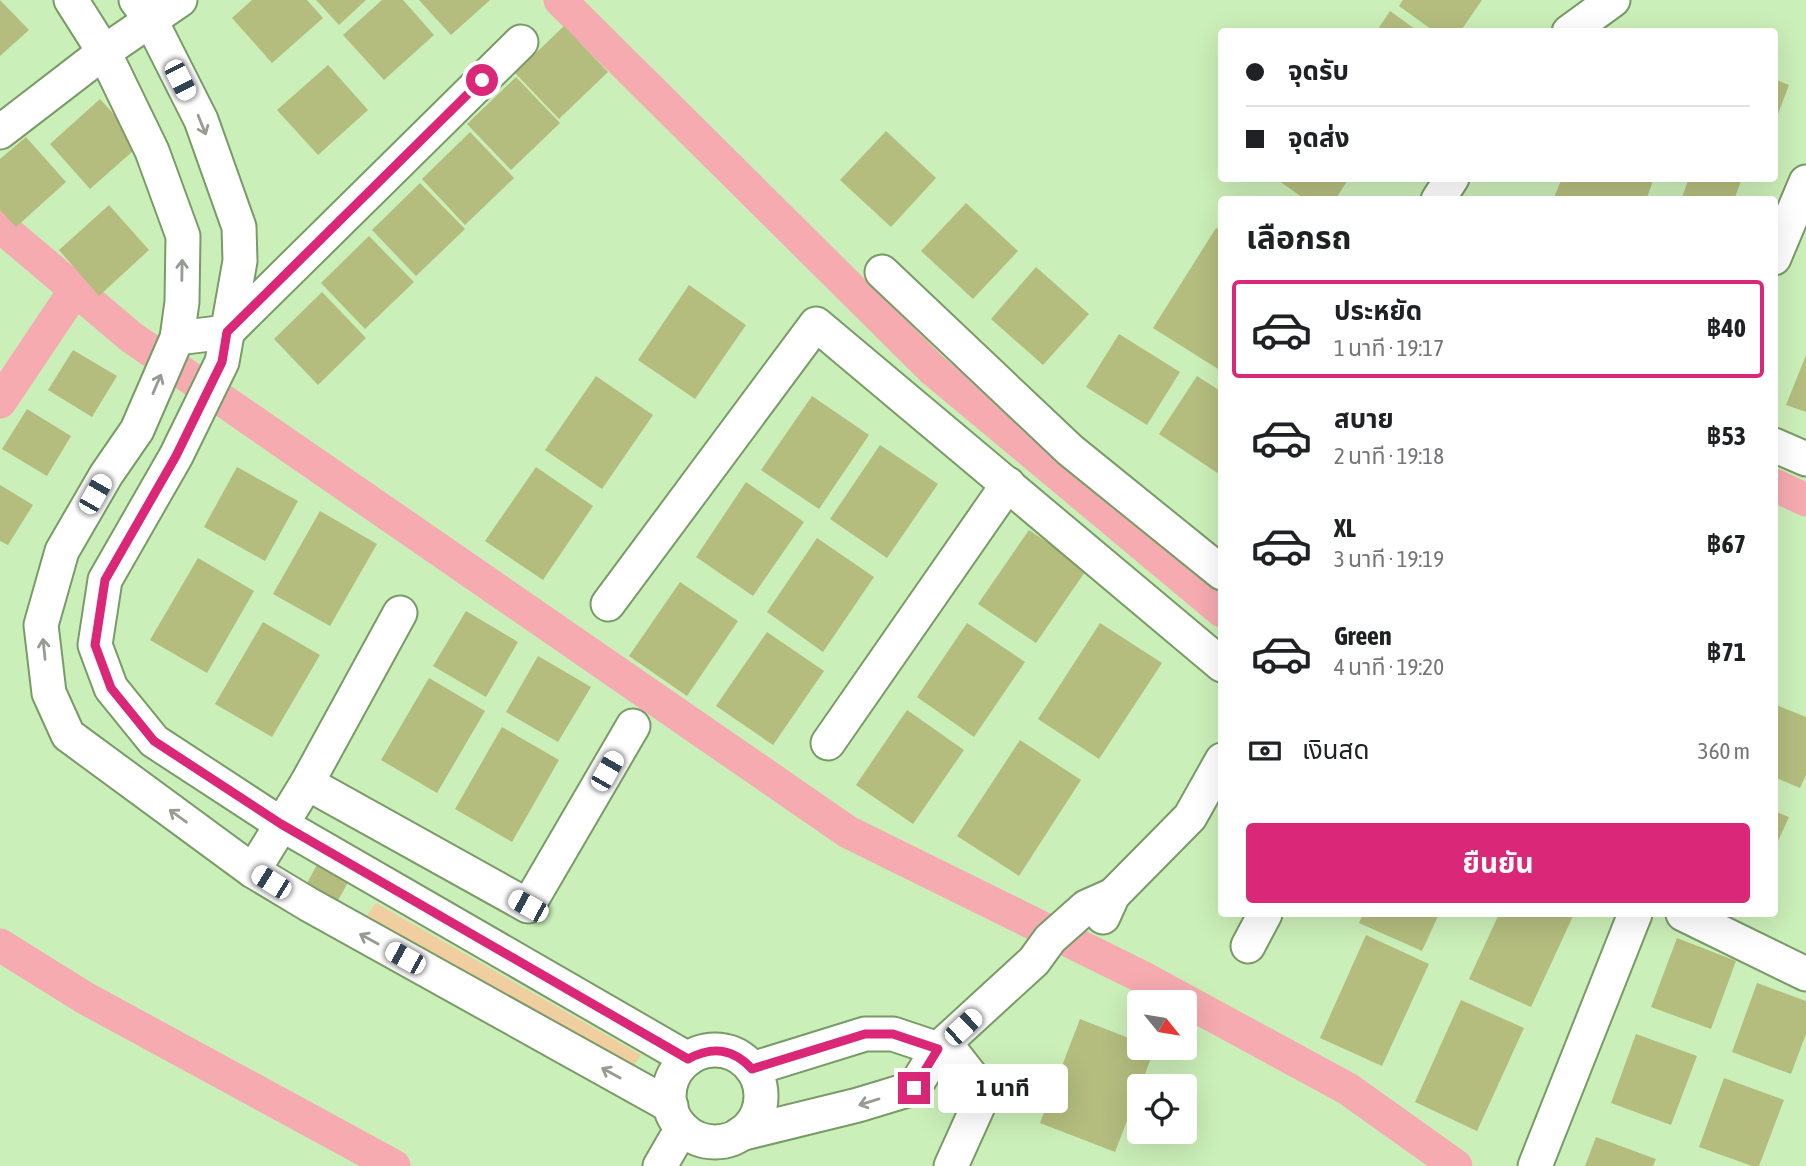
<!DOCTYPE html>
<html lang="th">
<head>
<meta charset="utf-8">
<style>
  body { margin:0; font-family:"Asap Condensed","Noto Sans Thai",sans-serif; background:#f6f6f6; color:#202124; height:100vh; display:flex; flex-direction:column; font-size:26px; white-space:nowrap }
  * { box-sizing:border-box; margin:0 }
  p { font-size:23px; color:#757577 }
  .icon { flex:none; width:38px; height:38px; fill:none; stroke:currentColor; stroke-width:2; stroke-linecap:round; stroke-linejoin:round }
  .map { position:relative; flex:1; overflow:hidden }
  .drawer { position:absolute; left:1218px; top:196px; width:560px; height:721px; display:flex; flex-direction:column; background:#fff; border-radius:7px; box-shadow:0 7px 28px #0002 }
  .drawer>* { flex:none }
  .guide { position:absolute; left:1218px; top:28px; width:560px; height:154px; border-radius:7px; box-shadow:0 7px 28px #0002; display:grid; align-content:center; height:154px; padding:0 28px; background:#fff }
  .needle { width:46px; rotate:120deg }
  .fabs { position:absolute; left:1127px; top:990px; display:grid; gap:14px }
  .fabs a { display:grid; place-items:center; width:70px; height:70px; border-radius:7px; background:#fff; box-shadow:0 7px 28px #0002; font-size:35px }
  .end { position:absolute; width:32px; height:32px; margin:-16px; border:9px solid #db2777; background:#fff; box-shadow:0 0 0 4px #fff }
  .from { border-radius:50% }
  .bubble { position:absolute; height:49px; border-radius:7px; background:#fff; box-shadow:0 7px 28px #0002; font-size:23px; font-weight:700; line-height:49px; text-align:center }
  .car { position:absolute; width:21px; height:42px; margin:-21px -10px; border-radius:9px; box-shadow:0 0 5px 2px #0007; background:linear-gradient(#fff 24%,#345 0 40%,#fff 0 76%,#345 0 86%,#fff 0) }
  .guide b { display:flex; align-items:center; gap:24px; height:66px; font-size:26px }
  .guide b+b { border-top:2px solid #e0e0e0 }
  .guide i { width:18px; height:18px; background:#202124 }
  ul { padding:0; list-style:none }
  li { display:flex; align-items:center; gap:21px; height:98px; margin:0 14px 10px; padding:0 14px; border:4px solid transparent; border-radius:7px }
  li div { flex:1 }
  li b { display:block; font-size:26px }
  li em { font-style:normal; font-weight:700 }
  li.active { border-color:#db2777 }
  li>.icon { width:63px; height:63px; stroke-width:1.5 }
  h2 { padding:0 28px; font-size:32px; line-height:84px }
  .pay { display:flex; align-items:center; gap:18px; height:77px; padding:0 28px; font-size:26px }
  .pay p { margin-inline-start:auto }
  .button { display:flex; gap:14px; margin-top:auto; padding:14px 28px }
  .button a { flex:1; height:80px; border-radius:7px; background:#db2777; color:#fff; font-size:28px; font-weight:700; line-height:80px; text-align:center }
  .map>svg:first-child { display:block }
  .green { fill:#f0ce9f }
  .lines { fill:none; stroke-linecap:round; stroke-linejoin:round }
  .canal { stroke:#f5abb0; stroke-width:33 }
  .building { fill:#b4bd7e }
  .street-casing { stroke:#799b67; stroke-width:37 }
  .street { stroke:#fff; stroke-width:33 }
  .oneway { stroke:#969c92 }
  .route { stroke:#db2777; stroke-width:9 }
</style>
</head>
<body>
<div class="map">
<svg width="1806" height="1166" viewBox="0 0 1806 1166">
  <rect width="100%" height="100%" fill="#cbefb8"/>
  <path class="green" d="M376 903 641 1055 632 1069 365 918Z"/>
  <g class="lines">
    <g class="canal">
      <path d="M560 0 932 369 1222 611"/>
      <path d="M0 226 131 337 848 832 1140 976 1348 1089 1456 1166"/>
      <path d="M0 402 75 290"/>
      <path d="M1774 485 1806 500"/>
      <path d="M0 945 85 998 394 1166"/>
    </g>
  </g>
  <g class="building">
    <path d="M0 0 29 30 0 56Z"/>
    <path d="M252 0H307L323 18 272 63 232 18Z"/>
    <path d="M316 0H366L339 25Z"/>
    <path d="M382 0H403L434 35 384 80 343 35Z"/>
    <path d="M419 0H490L451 35Z"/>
    <path d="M1403 0H1482L1460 32H1435L1399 6Z"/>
    <path d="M1390 11 1419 32H1376Z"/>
    <path d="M564 26 608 72 559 119 515 73Z"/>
    <path d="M328 65 368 110 318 155 277 110Z"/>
    <path d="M516 77 560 123 511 170 467 124Z"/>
    <path d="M1774 79 1789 85 1775 122H1774Z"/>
    <path d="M100 99 141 144 90 189 50 144Z"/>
    <path d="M886 131 936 178 891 227 840 180Z"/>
    <path d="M470 132 514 178 465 225 422 179Z"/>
    <path d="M26 137 66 182 16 227 0 210V159Z"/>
    <path d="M1275 178H1349L1335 200H1306Z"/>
    <path d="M1562 178H1654L1646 200H1553Z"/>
    <path d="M1689 178H1742L1734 200H1681Z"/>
    <path d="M420 183 465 229 416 276 372 230Z"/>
    <path d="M966 203 1018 251 973 299 921 251Z"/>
    <path d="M109 205 149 250 99 296 59 250Z"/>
    <path d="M1216 228 1222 231V363L1218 369 1153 328Z"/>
    <path d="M369 236 414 282 365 329 321 283Z"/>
    <path d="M1036 267 1089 314 1043 365 991 319Z"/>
    <path d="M689 285 746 325 695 399 638 360Z"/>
    <path d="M322 292 366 338 318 385 274 339Z"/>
    <path d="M1119 334 1180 372 1147 425 1086 387Z"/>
    <path d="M73 350 117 376 92 417 48 390Z"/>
    <path d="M1806 355V412L1786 405Z"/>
    <path d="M596 376 653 415 602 489 545 450Z"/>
    <path d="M1197 376 1222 392V476L1159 434Z"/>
    <path d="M812 396 869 435 819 509 761 470Z"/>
    <path d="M27 409 71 436 47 476 2 449Z"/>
    <path d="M880 445 938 484 887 558 830 519Z"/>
    <path d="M237 467 298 501 265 561 204 527Z"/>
    <path d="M536 467 593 506 543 580 485 541Z"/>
    <path d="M746 482 804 522 753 596 696 557Z"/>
    <path d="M0 485 33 505 8 545 0 541Z"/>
    <path d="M320 511 377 544 330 626 273 594Z"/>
    <path d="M1029 530 1087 569 1036 643 978 604Z"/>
    <path d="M817 538 874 577 823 652 767 612Z"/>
    <path d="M198 558 254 591 207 673 150 640Z"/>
    <path d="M680 582 738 621 687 696 629 656Z"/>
    <path d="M466 611 518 642 486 697 433 666Z"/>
    <path d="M263 622 320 655 272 737 215 704Z"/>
    <path d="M967 623 1025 662 974 737 917 697Z"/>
    <path d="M1100 623 1162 663 1099 759 1038 719Z"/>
    <path d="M767 632 824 671 773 745 716 706Z"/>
    <path d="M538 656 591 687 558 742 506 712Z"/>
    <path d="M429 678 485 711 437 793 381 760Z"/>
    <path d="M1774 704 1806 717V775L1800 788 1774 777Z"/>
    <path d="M907 710 964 750 913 824 856 785Z"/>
    <path d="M502 727 559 760 512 842 455 809Z"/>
    <path d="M1020 740 1081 780 1019 876 957 836Z"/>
    <path d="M1774 811 1789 817 1774 850Z"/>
    <path d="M320 859 351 877 336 904 305 887Z"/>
    <path d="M1363 914H1439L1422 951 1359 923Z"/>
    <path d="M1499 914H1574L1531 1007 1469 979Z"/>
    <path d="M1366 935 1429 964 1382 1066 1320 1038Z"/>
    <path d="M1677 938 1736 961 1711 1029 1651 1007Z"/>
    <path d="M1757 983 1806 1001V1034L1791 1074 1732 1052Z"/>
    <path d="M1461 1000 1524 1028 1477 1131 1415 1102Z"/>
    <path d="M1080 1019 1139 1042V1048H1155L1115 1152 1040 1123Z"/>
    <path d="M1636 1034 1697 1056 1671 1125 1611 1103Z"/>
    <path d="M1724 1078 1784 1100 1759 1166H1752L1699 1147Z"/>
    <path d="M1596 1137 1656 1159 1653 1166H1585Z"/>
  </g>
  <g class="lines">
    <defs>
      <g id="street">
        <path d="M71 0 104 52 152 151 183 236 182 302 177 338 137 430 106 475 62 551 41 625 49 693 68 735 253 871 308 904 671 1106"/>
        <path d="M136 0 150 19 201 120 239 227 240 261 222 362 176 456 105 580 95 645 111 688 154 741 281 824 688 1059"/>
        <path d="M1569 32 1613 0"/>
        <path d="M0 132 104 52 180 0"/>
        <path d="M1438 200 1452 178"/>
        <path d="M1774 258 1806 182"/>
        <path d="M882 272 1070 450 1222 573"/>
        <path d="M177 338 227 332 521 42"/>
        <path d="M1774 445 1806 459"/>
        <path d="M608 604 816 324 1222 665"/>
        <path d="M828 743 1008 484"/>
        <path d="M307 783 528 906 633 726"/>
        <path d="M253 871 307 783 400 613"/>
        <path d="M1683 914 1806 974"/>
        <path d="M1103 917 1113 895 1190 817 1222 760"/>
        <path d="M1248 946 1265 914"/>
        <path d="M945 1043 984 1093 951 1166"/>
        <circle cx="715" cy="1096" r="46"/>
        <path d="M752 1069 865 1034H893L938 1049"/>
        <path d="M740 1134 858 1105 914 1088 938 1049 1034 961 1050 939 1086 907 1113 895"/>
        <path d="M660 1166 682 1128"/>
        <path d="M1535 1166 1635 914"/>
      </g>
    </defs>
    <use href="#street" class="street-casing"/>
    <use href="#street" class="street"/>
  </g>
  <defs><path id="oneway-shaft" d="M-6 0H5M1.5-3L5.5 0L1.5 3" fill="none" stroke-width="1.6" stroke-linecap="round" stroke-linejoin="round" transform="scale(1.75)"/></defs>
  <g class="oneway">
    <use href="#oneway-shaft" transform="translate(202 125) rotate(68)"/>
    <use href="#oneway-shaft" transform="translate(182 270) rotate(-89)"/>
    <use href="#oneway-shaft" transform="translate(157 384) rotate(-67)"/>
    <use href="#oneway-shaft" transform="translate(44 649) rotate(-96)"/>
    <use href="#oneway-shaft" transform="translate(178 816) rotate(-144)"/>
    <use href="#oneway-shaft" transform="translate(369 939) rotate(-151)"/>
    <use href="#oneway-shaft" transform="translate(611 1073) rotate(-151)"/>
    <use href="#oneway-shaft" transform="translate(869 1102) rotate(163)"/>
  </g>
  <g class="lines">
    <path class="route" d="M482 80 227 332 222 362 176 456 105 580 95 645 111 688 154 741 281 824 688 1059C712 1046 733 1048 752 1069L865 1034H893L938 1049 914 1088"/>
  </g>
</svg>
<div class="fabs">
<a><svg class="needle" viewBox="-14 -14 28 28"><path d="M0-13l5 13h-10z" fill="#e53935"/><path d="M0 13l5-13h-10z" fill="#757577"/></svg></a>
<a><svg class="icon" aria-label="locate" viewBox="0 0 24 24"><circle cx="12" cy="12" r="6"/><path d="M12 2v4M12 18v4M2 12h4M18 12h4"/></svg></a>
</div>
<i class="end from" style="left:482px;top:80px"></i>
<i class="end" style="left:914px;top:1088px"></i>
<div class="bubble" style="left:938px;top:1064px;width:130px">1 นาที</div>
<i class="car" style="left:180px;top:80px;rotate:153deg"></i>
<i class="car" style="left:95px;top:494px;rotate:30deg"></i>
<i class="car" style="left:607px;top:771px;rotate:30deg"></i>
<i class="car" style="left:271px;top:882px;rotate:302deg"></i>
<i class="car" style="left:528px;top:906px;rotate:299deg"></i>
<i class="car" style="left:405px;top:958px;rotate:299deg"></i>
<i class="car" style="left:963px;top:1027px;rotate:47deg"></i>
<div class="guide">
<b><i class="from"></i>จุดรับ</b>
<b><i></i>จุดส่ง</b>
</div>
<section class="drawer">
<h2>เลือกรถ</h2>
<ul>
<li class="active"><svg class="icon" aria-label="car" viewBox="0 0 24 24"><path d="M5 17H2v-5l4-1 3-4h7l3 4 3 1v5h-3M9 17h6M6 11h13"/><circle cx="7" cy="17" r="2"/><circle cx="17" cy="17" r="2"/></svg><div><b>ประหยัด</b><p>1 นาที · 19:17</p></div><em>฿40</em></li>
<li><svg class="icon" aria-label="car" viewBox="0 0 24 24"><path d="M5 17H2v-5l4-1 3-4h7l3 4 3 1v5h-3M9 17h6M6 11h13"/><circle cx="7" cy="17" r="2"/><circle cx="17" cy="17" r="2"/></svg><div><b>สบาย</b><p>2 นาที · 19:18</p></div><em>฿53</em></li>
<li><svg class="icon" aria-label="car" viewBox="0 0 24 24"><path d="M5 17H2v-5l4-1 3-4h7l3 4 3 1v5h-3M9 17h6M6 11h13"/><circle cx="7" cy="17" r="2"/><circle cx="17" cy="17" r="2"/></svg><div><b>XL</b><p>3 นาที · 19:19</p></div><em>฿67</em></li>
<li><svg class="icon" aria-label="car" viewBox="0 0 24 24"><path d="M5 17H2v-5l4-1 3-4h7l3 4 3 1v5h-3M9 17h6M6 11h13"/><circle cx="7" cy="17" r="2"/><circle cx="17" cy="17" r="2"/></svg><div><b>Green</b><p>4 นาที · 19:20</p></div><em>฿71</em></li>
</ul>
<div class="pay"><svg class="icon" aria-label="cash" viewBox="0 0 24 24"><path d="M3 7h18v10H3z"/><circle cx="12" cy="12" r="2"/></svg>เงินสด<p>360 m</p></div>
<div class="button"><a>ยืนยัน</a></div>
</section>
</div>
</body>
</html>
